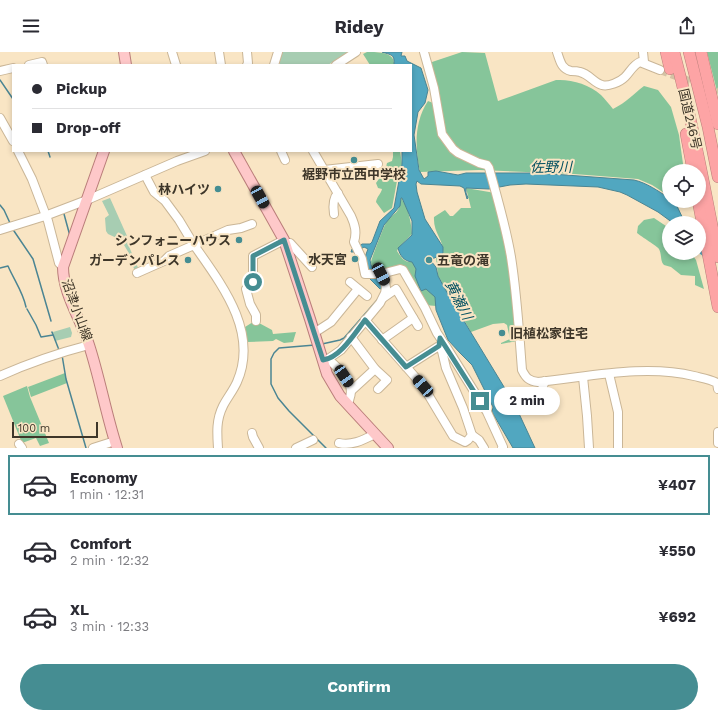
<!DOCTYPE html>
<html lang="en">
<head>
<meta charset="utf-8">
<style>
  body { margin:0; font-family:"Work Sans","Noto Sans JP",sans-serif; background:#f7f7f7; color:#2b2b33; height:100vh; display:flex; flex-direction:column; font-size:15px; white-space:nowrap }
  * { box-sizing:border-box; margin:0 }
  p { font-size:13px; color:#7c7c81 }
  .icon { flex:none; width:22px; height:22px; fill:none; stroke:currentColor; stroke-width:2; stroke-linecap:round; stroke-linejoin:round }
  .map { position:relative; height:396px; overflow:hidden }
  .sheet { display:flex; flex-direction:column; background:#fff; flex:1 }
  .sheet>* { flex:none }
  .top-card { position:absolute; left:12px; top:12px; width:400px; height:88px; border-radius:0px; box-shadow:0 2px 6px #0003; display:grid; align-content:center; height:88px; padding:0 20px; background:#fff }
  .tools { position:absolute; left:662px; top:112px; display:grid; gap:8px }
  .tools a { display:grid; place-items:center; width:44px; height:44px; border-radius:50%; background:#fff; box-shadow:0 2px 6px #0003; font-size:20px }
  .scale { position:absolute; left:12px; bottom:10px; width:86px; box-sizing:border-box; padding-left:4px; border:2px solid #3e3629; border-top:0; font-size:11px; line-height:14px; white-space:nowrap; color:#3e3629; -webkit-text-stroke:3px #f9e5c4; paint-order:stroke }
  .end { position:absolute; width:18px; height:18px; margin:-9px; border:5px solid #458d92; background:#fff; box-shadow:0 0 0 2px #fff }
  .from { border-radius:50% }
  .bubble { position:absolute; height:28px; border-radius:14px; background:#fff; box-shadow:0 2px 6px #0003; font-size:13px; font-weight:700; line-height:28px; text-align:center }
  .car { position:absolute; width:12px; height:24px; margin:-12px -6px; border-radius:5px; box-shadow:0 0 3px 1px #0007; background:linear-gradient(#222 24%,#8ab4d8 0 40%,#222 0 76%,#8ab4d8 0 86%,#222 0) }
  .top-card b { display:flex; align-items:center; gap:14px; height:38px; font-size:15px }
  .top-card b+b { border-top:1px solid #e1e1e2 }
  .top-card i { width:10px; height:10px; background:#2b2b33 }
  ul { padding:7px 0 0; list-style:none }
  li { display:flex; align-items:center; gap:12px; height:60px; margin:0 8px 6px; padding:0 12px; border:2px solid transparent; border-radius:0px }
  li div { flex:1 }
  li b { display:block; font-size:15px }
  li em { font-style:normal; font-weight:700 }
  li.on { border-color:#458d92 }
  li>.icon { width:36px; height:36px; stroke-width:1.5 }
  .cta { display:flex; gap:8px; margin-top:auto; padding:8px 20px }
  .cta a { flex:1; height:46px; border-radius:24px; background:#458d92; color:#fff; font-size:16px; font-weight:700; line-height:46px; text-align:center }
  header { display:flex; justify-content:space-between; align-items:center; height:52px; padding:0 20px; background:#fff; font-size:18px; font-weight:700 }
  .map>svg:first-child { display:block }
  .green { fill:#a7cdb2 }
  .forest { fill:#86c59a }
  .water { fill:#51a7c0; stroke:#4b8593 }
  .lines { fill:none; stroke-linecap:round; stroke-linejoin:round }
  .stream { stroke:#4b8593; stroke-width:1.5 }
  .river { stroke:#51a7c0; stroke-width:10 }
  .minor-tunnel { stroke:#d4c2a5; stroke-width:8; stroke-dasharray:8 4; stroke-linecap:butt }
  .minor-casing { stroke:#cab697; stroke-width:10 }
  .major-casing { stroke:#ba7e7a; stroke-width:12 }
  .highway-casing { stroke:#ba7e7a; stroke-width:12 }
  .minor { stroke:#fff; stroke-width:8 }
  .major { stroke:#fec8c9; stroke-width:10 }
  .highway { stroke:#fda4a5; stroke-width:11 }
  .route { stroke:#458d92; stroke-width:5 }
  .poi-dot { fill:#458d92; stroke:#f9e5c4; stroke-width:1.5 }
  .labels { text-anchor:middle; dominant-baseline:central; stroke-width:4; stroke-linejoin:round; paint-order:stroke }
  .street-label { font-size:13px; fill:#3e3629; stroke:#f9e5c4 }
  .poi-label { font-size:13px; font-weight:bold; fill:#3e3629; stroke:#f9e5c4; text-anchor:end }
  .water-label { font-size:14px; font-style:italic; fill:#004f60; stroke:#f9e5c4 }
</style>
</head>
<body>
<header><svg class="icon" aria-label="menu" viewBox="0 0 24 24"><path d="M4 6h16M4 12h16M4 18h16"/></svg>Ridey<svg class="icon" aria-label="share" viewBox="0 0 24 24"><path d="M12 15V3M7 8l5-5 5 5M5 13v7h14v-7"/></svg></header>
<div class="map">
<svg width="718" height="396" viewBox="0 0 718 396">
  <rect width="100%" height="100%" fill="#f9e5c4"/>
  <g class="green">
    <path d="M280 0H348L328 13H280Z"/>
    <path d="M110 146 127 184 125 185 139 218H137L134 217 130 203 121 188 108 182 106 179 105 166 109 163 102 149Z"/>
    <path d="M70 275 72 281 71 285 55 289 53 280Z"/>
  </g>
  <g class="forest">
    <path d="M367 0C379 0 395 0 394 13H370L363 2Z"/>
    <path d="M462 0 485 1 498 49 556 28C571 27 589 32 601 43 605 47 609 52 613 57 627 50 632 43 644 34L658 38 671 55 679 83 684 119H669V144L652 133 638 127 574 122 479 118 420 120C415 96 414 70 428 49L438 53 433 28 432 10Z"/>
    <path d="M707 0H718V43Z"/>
    <path d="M393 99H400L402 112 399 118 392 156 384 161 376 150C377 144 381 142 382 137L378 136 376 131 381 124 384 123 387 111 392 109 393 105Z"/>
    <path d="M466 136 495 141C504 190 514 239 517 289L501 292V291L510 287 507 273 504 271 493 272 471 280 438 224 436 206 443 204C445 188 433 182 434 165L445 158 450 164H453L461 156H471Z"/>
    <path d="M401 146C409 157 411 170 412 182L399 195 397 199C401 205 404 211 413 210L426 237 436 245V254L425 253 405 218 374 219C373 216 371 213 371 210 371 208 385 171 387 169 396 159 399 162 401 146Z"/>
    <path d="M654 166 669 176V201H691L696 208 704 237 695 233V224L681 223 671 215 664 213C660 209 662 203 659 197 657 194 642 185 637 181L638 174 644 168Z"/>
    <path d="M253 270 259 271 272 278 273 282 296 280 293 290 284 291 276 287 273 289 247 290 245 275Z"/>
    <path d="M65 321 67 331 31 345 28 335Z"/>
    <path d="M27 334 30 345 49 391 40 394 36 386 22 391 3 344Z"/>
  </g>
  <path class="water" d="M382 0H402L401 4H405L407 9 421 16 428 38 425 51 418 60 414 83 419 118 424 127 428 124V120L436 119 458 123 466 121H538L634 128C647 131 658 139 669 146V149H673L676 152 685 171H673L658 160 627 143 620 140 598 135 526 132 510 133 489 137 466 136V141L468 146 467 147 464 136 460 134 421 132 417 129 416 132 417 140 425 167 443 195V201L441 203 430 208 436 215 438 224 450 246 515 353 535 396H513L492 360 493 355 472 313 460 301 448 288 436 258 435 245 426 237 421 239 415 224 416 217 412 210C404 209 400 204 398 196L412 183V169L402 146H401L400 154 384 173 370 208 371 213 383 236 380 237 366 223 365 205 368 197 364 195 357 200H351L352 197H356L362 192H370L372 190 380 169 394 156 402 112V99H411V13H394C395 2 391 3 382 0Z"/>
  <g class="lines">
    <g class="stream">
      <path d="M0 28 13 47"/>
      <path d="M48 99 50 105"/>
      <path d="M0 153 4 158 10 171"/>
      <path d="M64 162 70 184"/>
      <path d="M14 179 33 207 51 269"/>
      <path d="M0 216 8 214C14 228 23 240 26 255"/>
      <path d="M27 257 36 273 41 285 53 283"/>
      <path d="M52 280 59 298"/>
      <path d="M322 292 340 288 344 286 378 247"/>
      <path d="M315 293 279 296 274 301 271 307V332L278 346 289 359 326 396"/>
      <path d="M62 303 66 327 86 396"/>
    </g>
    <path class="river" d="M699 195 713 205"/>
    <path class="minor-tunnel" d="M660 18 718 40"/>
    <defs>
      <g id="minor">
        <path d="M172 0 176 13"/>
        <path d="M219 0 221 13"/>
        <path d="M424 0 434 36 442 82 453 97 458 101 479 111 487 113 489 116C497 145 506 175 511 205 517 243 519 280 522 318 526 326 529 329 538 330 589 325 644 312 694 324 702 326 710 327 717 331L718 337"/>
        <path d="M557 0C560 8 561 17 571 19 574 19 577 19 580 20 589 22 594 31 602 33 608 35 620 30 625 25 630 20 633 13 640 10L660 18"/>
        <path d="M643 0 644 10"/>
        <path d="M29 13 42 10 43 13"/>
        <path d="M247 13 248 11 247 0"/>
        <path d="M274 13 278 0"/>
        <path d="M336 13 356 0"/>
        <path d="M0 19 13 16"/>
        <path d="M0 66 13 89"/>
        <path d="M18 99 32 127 48 169 59 211 63 215"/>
        <path d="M281 99 285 108"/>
        <path d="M313 99 351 164C355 173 357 180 354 190L362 207 365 222H381"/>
        <path d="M324 118 378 112"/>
        <path d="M145 123 154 140 165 149 179 168 194 193 228 178 241 176 252 172"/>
        <path d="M334 162C333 155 333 146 338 141"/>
        <path d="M0 178 45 164 87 148 177 109 205 99"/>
        <path d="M285 191H290L312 215"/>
        <path d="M137 221 164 209 169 204 194 193C222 233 259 280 237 330 233 339 227 346 223 354 216 368 217 381 218 396"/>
        <path d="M350 230 367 244"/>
        <path d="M383 246 396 237 418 274"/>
        <path d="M365 268 423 334 453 384 465 390 468 388 472 383 463 356 446 316 442 299 439 294 406 315"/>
        <path d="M256 269V263L250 252 246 237 253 230V204L284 188"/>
        <path d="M314 281 331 270 358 237"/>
        <path d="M351 285 375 317 387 328 378 337"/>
        <path d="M382 288 413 266"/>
        <path d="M328 307C337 315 350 326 351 339 351 344 349 348 348 352"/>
        <path d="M323 308 328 307 341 298 380 251 385 241 386 236 385 230 381 222 400 217 403 218 425 256 437 281 447 296 487 360 503 395 502 396"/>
        <path d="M609 322 618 360V396"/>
        <path d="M0 324C29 311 58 301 89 293"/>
        <path d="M583 325 587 364 589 396"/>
        <path d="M351 339 375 317"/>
        <path d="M540 342 545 329"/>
        <path d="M718 380V391"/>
        <path d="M252 381 253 385 259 396"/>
        <path d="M472 383 479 388 484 396"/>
        <path d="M339 391C352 394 363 388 375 382"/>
        <path d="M19 392 22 396"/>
        <path d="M93 396 115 389"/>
        <path d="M296 396 313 388"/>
      </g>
      <g id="major">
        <path d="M124 0 126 13"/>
        <path d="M104 99 63 215C63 242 81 267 89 293 100 327 106 362 117 396"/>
        <path d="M234 99 284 188 310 267 327 322 340 344 388 396"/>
      </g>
      <g id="highway">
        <path d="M666 0 670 17"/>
        <path d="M674 0C692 68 705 136 718 205"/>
        <path d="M689 0 708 75 718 125"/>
        <path d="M701 0 718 72"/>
        <path d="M686 82 693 119"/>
        <path d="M698 149 718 255"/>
      </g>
    </defs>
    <use href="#minor" class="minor-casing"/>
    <use href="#major" class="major-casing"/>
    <use href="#highway" class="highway-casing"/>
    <use href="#minor" class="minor"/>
    <use href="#major" class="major"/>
    <use href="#highway" class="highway"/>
  </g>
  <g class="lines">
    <path class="route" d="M253 230V204L284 188 323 308C340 306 355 281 365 268L406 315 439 294 440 286 480 349"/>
  </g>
  <g class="poi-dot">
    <circle cx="354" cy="108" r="4"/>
    <circle cx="218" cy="137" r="4"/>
    <circle cx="239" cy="188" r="4"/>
    <circle cx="355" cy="207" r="4"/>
    <circle cx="188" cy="208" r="4"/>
    <circle cx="429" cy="208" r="4"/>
    <circle cx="502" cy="281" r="4"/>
  </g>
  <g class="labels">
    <g class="street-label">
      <text transform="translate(690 67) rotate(77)">国道246号</text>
      <text transform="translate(77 258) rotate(70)">沼津小山線</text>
    </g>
    <g class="poi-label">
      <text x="354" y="122" text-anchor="middle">裾野市立西中学校</text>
      <text x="210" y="137">林ハイツ</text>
      <text x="231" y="188">シンフォニーハウス</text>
      <text x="347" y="207">水天宮</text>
      <text x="180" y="208">ガーデンパレス</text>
      <text x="437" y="208" text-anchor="start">五竜の滝</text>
      <text x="510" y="281" text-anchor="start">旧植松家住宅</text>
    </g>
    <g class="water-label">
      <text transform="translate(551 115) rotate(-1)">佐野川</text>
      <text transform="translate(459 248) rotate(63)">黄瀬川</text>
    </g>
  </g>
</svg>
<div class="tools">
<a><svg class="icon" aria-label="locate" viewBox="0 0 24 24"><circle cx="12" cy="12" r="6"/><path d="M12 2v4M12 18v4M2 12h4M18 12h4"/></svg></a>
<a><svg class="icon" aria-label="layers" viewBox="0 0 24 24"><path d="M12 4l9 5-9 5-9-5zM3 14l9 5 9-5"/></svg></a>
</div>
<div class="scale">100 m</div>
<i class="end from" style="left:253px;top:230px"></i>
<i class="end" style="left:480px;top:349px"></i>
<div class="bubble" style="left:494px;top:335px;width:66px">2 min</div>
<i class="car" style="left:260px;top:145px;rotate:151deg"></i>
<i class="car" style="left:381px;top:222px;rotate:153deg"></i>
<i class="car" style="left:344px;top:324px;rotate:146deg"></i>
<i class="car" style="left:423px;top:334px;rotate:319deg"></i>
<div class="top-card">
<b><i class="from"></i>Pickup</b>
<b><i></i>Drop-off</b>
</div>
</div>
<section class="sheet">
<ul>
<li class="on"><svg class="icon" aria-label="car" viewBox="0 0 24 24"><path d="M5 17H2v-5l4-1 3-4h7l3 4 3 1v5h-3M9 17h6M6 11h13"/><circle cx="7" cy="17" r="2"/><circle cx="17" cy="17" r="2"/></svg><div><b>Economy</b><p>1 min · 12:31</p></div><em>¥407</em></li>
<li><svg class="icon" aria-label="car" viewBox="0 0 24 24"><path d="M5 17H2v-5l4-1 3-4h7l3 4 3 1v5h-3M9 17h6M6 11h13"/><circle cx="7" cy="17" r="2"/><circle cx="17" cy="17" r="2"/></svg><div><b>Comfort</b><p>2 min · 12:32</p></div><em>¥550</em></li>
<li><svg class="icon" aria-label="car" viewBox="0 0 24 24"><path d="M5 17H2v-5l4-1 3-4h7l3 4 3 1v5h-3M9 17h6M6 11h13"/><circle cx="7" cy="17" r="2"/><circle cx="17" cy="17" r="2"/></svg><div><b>XL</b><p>3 min · 12:33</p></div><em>¥692</em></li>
</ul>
<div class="cta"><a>Confirm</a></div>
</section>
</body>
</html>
